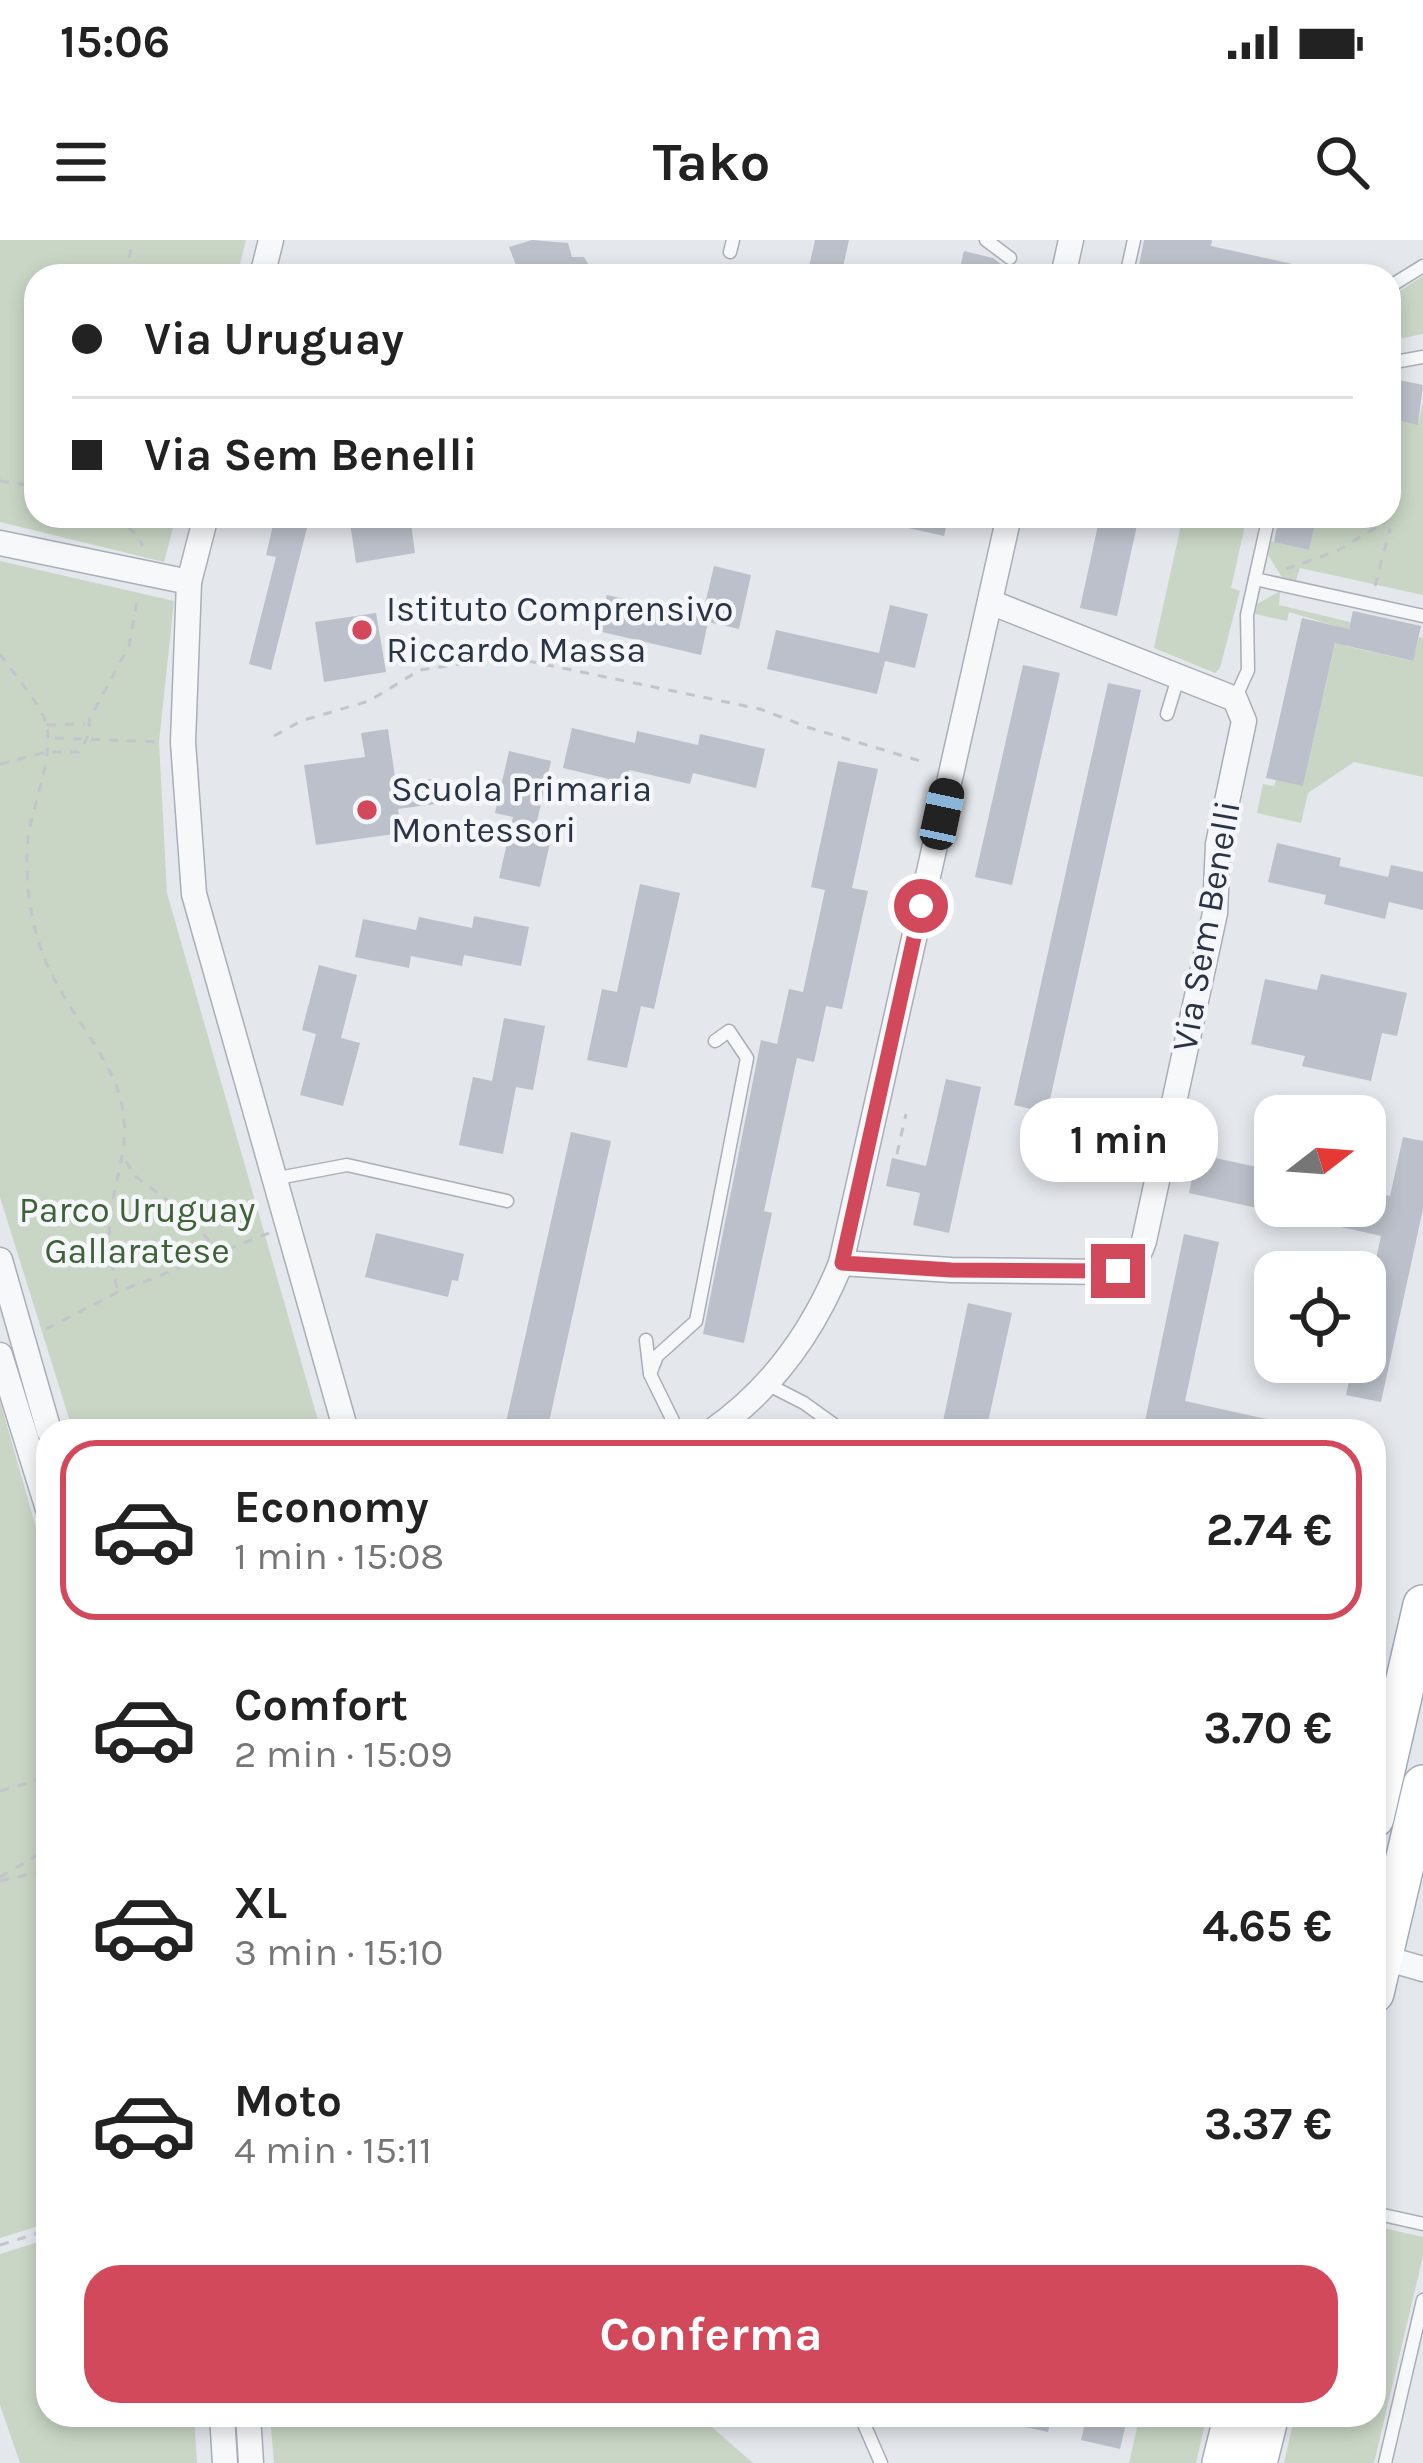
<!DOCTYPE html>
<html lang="it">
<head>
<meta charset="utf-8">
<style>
  body { margin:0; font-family:Karla,sans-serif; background:#f6f6f6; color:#222; height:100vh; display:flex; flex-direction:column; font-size:45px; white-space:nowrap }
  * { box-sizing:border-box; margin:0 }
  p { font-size:39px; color:#767676 }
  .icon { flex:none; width:66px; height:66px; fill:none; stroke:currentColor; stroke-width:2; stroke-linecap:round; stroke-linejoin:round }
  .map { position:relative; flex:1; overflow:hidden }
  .panel { position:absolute; left:36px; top:1179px; width:1350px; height:1008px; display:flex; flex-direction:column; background:#fff; border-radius:36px; box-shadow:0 6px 18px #0003 }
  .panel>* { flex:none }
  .hud { position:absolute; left:24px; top:24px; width:1377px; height:264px; border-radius:36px; box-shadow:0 6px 18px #0003; display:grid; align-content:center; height:264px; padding:0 48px; background:#fff }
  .needle { width:78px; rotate:73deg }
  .fabs { position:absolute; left:1254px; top:855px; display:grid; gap:24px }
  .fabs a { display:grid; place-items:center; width:132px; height:132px; border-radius:24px; background:#fff; box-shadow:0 6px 18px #0003; font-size:60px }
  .end { position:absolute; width:54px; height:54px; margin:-27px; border:15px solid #d1495b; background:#fff; box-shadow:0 0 0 6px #fff }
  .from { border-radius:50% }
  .bubble { position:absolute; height:84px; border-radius:36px; background:#fff; box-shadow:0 6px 18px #0003; font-size:39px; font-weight:700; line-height:84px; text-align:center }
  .car { position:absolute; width:36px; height:72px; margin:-36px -18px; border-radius:15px; box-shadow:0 0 9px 3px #0007; background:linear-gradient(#222 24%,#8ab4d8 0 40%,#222 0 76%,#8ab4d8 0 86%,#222 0) }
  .hud b { display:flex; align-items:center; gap:42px; height:114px; font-size:45px }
  .hud b+b { border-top:3px solid #e0e0e0 }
  .hud i { width:30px; height:30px; background:#222 }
  ul { padding:21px 0 0; list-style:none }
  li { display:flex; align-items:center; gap:36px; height:180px; margin:0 24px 18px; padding:0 24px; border:6px solid transparent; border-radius:36px }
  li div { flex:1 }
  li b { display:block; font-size:45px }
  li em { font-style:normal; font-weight:700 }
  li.active { border-color:#d1495b }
  li>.icon { width:108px; height:108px; stroke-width:1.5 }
  .primary-button { display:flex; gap:24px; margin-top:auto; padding:24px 48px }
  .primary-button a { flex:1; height:138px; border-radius:36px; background:#d1495b; color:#fff; font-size:48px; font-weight:700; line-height:138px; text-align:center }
  .status { display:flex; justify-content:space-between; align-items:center; height:84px; padding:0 60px; background:#fff; direction:ltr }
  .status svg { height:33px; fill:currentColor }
  header { display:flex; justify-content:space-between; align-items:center; height:156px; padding:0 48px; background:#fff; font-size:54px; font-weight:700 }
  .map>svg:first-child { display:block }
  .green { fill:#c9d6c5 }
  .building { fill:#bbc0ca }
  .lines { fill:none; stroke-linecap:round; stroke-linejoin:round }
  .service-casing { stroke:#a9aeb7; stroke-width:15 }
  .minor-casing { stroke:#a9aeb7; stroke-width:27 }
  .primary-casing { stroke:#a3abb8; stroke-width:42 }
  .path { stroke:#c2c5cb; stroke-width:3; stroke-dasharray:9 9; stroke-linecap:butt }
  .service { stroke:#f7f8fa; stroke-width:12 }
  .minor { stroke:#f7f8fa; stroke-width:24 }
  .primary { stroke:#fff; stroke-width:39 }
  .route { stroke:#d1495b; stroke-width:15 }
  .poi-dot { fill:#d1495b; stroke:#f4f6f9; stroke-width:4.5 }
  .labels { text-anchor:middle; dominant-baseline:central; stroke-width:9; stroke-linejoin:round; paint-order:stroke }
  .poi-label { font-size:36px; fill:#2b3445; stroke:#f4f6f9; text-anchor:start }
  .street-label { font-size:36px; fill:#2b3445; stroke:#f4f6f9 }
  .park-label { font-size:36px; fill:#3f6138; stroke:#f4f6f9 }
</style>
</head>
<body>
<div class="status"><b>15:06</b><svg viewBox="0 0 49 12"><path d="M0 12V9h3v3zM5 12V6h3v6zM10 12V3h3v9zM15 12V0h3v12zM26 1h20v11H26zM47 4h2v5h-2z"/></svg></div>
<header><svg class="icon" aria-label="menu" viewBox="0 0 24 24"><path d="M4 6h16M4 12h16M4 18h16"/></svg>Tako<svg class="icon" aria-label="search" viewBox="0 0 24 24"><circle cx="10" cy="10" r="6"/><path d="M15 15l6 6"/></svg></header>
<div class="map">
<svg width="1423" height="2223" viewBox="0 0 1423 2223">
  <rect width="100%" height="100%" fill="#e4e7ec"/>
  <g class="green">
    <path d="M0 0H246L237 36H36V276H176L164 322 0 282Z"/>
    <path d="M1423 36V94L1389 101V58Z"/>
    <path d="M1423 163V355L1300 328 1296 340 1282 337 1268 315 1271 301 1309 310 1317 276H1389V178L1418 184Z"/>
    <path d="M1183 276H1247L1231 348 1240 351 1220 428 1215 433 1154 408Z"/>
    <path d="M0 321 174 361 159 502 167 653 321 1191H73L0 957Z"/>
    <path d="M1280 351 1279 365 1350 382 1346 406 1412 421 1419 397 1423 398V537L1354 522 1308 553 1301 583 1257 573 1263 544 1274 546 1276 540 1303 545 1339 387 1289 372 1287 381 1255 374 1257 364Z"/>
    <path d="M0 1161 48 1330V1983L0 1998Z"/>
    <path d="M1374 1986 1423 1997V2016L1374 2223H1284L1295 2175H1374Z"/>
    <path d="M48 1999V2175H194L197 2223H20L0 2165V2014Z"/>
    <path d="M270 2175H698L753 2223H274Z"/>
    <path d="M1140 2175H1207L1196 2223H1129Z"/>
  </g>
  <g class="building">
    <path d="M532 0 568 3 572 17H584L590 27 581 36H520L509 7Z"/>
    <path d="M815 0H849L841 36H807Z"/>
    <path d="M1144 0H1212L1211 6 1315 29V36H1137Z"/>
    <path d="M964 11 993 18 1002 25 1000 36H958Z"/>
    <path d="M1389 138 1423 145 1418 185 1389 178Z"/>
    <path d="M275 276H310L271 430 249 424 276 317 266 315Z"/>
    <path d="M349 276H410L415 313 356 323Z"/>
    <path d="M887 276H949L944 296 886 283Z"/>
    <path d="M1100 276H1139L1117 376 1080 368Z"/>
    <path d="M1279 276H1317L1309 310 1274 302Z"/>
    <path d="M714 326 751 335 739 389 708 382 701 415 598 391 607 355 702 377Z"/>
    <path d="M890 365 928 374 915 428 885 421 877 454 767 429 776 390 879 413Z"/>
    <path d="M1353 371 1421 386 1413 421 1335 403 1303 546 1266 538 1302 378 1349 389Z"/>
    <path d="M376 373 386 432 324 442 315 382Z"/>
    <path d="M1023 425 1060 433 1012 645 975 637Z"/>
    <path d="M1108 443 1141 450 1047 873 1014 865Z"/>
    <path d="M572 488 635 503 637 491 698 505 700 494 765 509 756 548 693 533 690 544 629 530 626 543 563 528Z"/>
    <path d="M388 489 396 544 432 539 435 564 398 569 401 593 316 605 304 525 365 517 361 493Z"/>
    <path d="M509 511 551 521 537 581 554 585 540 647 499 638 513 577 495 573Z"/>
    <path d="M838 521 878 529 852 648 868 651 842 769 826 766 814 822 797 818 764 971 772 973 744 1103 703 1094 761 800 777 804 789 749 803 752 825 650 811 647Z"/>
    <path d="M1277 603 1341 618 1339 626 1388 637 1391 625 1423 632V670L1389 662 1385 679 1324 664 1326 655 1268 642Z"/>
    <path d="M640 644 680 653 654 769 641 766 627 828 587 820 602 749 617 752Z"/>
    <path d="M474 676 529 687 521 726 464 715 462 726 411 716 409 728 355 717 363 679 416 690 419 677 472 688Z"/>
    <path d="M319 725 357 735 341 798 360 803 343 866 300 855 316 794 302 790Z"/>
    <path d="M1321 734 1407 753 1397 796 1382 793 1371 841 1302 826 1305 816 1251 804 1265 739 1317 750Z"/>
    <path d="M504 778 545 786 533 850 516 847 503 914 459 905 473 837 492 841Z"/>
    <path d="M946 839 981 847 949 993 913 985 920 953 886 946 892 918 926 926Z"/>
    <path d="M571 892 611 901 547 1191H504Z"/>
    <path d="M1403 897 1423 901V969L1381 1162 1346 1155 1353 1122H1365V1069L1381 996 1279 973 1280 966H1365V951L1390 956Z"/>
    <path d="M1197 914 1275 931V972L1189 953Z"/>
    <path d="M376 993 464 1014 458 1041 452 1040 448 1057 365 1037Z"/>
    <path d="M1184 994 1219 1002 1185 1161 1289 1184 1288 1191H1143Z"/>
    <path d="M968 1063 1012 1073 986 1191H941Z"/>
    <path d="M1003 2175H1052L1048 2192 1002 2182Z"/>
    <path d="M1087 2175H1128L1120 2209 1081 2200Z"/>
  </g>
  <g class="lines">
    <defs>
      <g id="service">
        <path d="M986 0 1010 18"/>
        <path d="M730 12 733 0"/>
        <path d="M1126 36 1134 0"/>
        <path d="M1389 47 1423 26"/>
        <path d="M1389 123 1423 117"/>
        <path d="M1255 339 1423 376"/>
        <path d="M1235 459 1248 430 1247 375 1269 276"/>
        <path d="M1167 474 1178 438"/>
        <path d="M1079 893 1163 912"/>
        <path d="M273 939 347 925 507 961"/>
        <path d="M646 1100 650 1134 657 1116 696 1081 747 818 729 791 715 801"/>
        <path d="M650 1134 678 1191"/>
        <path d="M767 1144 804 1163 843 1191"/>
        <path d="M1374 1973 1423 1984"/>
        <path d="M860 2175 881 2223"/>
        <path d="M1385 2223 1423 2060"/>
      </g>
      <g id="minor">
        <path d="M262 36 271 0"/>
        <path d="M1063 36 1071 0"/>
        <path d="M206 276 189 342 183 502 194 654 346 1191"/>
        <path d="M0 303 189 342"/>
        <path d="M0 1020 49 1191"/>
        <path d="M841 1023 951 1030 1105 1032C1129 1030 1137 1023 1144 1001L1215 673 1218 604 1244 481 1235 459 990 362"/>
        <path d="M0 1115 48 1269"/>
        <path d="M712 1191C772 1149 814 1090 841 1023L1009 276"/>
        <path d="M1374 1715 1423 1729"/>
        <path d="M222 2175 225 2223"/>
        <path d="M248 2175 251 2223"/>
      </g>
      <g id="primary">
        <path d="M1374 1578 1423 1365"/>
        <path d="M1374 1753 1423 1545"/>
        <path d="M1222 2223 1234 2175"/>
        <path d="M1257 2223 1269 2175"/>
      </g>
    </defs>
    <use href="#service" class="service-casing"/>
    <use href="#minor" class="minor-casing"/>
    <use href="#primary" class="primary-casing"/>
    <g class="path">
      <path d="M127 36 132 0"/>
      <path d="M0 241 36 246"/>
      <path d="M114 276 135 293 143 306"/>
      <path d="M1286 329 1337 311 1387 281"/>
      <path d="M1375 346 1390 289"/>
      <path d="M0 414C14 435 37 459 46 483 55 508 34 564 29 591 24 625 28 667 38 700 55 762 115 815 123 871 129 907 116 936 111 970 107 998 111 1025 118 1052"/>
      <path d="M47 485 85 484"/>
      <path d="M274 496 301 481 369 461 420 430 509 417 760 469 810 488 927 523"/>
      <path d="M55 498 162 502"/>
      <path d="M0 524 46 512H79L87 498 90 478 129 406 138 355"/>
      <path d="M897 914 906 874"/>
      <path d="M126 921 135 936 194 980 217 1013"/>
      <path d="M46 1089 118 1052 269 993"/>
      <path d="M40 1288 48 1315"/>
      <path d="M0 1551 48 1537"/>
      <path d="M0 1637 48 1609"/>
      <path d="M0 1641 48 1630"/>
      <path d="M0 2005 48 1990"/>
    </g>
    <use href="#service" class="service"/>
    <use href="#minor" class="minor"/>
    <use href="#primary" class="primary"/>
  </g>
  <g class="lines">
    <path class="route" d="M921 666 842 1023 951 1030 1118 1031"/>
  </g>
  <g class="poi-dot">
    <circle cx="362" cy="390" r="12"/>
    <circle cx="367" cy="570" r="12"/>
  </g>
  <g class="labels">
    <g class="poi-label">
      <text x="386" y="369">Istituto Comprensivo<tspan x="386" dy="41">Riccardo Massa</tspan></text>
      <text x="391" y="549">Scuola Primaria<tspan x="391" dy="41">Montessori</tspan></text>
    </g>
    <g class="street-label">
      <text transform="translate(1206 686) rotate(-80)">Via Sem Benelli</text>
    </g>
    <g class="park-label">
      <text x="137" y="970">Parco Uruguay<tspan x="137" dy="41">Gallaratese</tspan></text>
    </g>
  </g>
</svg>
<div class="fabs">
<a><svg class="needle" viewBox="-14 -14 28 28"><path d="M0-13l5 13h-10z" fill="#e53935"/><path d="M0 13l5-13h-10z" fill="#767676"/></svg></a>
<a><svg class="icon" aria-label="locate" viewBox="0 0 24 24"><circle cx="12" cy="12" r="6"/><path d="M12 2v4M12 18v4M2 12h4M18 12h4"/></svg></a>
</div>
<i class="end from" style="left:921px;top:666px"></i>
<i class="end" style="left:1118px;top:1031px"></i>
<div class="bubble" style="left:1020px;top:858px;width:198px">1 min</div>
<i class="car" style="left:942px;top:574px;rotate:12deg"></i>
<div class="hud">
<b><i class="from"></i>Via Uruguay</b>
<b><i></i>Via Sem Benelli</b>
</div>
<section class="panel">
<ul>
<li class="active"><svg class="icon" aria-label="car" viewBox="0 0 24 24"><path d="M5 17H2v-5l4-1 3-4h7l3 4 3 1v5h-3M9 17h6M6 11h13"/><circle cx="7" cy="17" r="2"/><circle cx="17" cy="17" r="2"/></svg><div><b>Economy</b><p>1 min · 15:08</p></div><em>2.74 €</em></li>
<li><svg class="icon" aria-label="car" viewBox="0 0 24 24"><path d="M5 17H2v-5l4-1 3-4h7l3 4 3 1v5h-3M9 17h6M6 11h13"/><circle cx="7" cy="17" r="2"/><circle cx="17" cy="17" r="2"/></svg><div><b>Comfort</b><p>2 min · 15:09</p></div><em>3.70 €</em></li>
<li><svg class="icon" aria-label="car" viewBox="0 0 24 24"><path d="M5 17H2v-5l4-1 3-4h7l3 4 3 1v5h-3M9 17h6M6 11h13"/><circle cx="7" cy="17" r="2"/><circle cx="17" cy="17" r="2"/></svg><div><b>XL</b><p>3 min · 15:10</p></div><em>4.65 €</em></li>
<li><svg class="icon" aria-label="car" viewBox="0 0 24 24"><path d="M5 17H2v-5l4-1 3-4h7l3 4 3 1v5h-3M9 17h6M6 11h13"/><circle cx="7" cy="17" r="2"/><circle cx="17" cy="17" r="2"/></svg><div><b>Moto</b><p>4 min · 15:11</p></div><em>3.37 €</em></li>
</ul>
<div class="primary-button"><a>Conferma</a></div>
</section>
</div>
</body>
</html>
